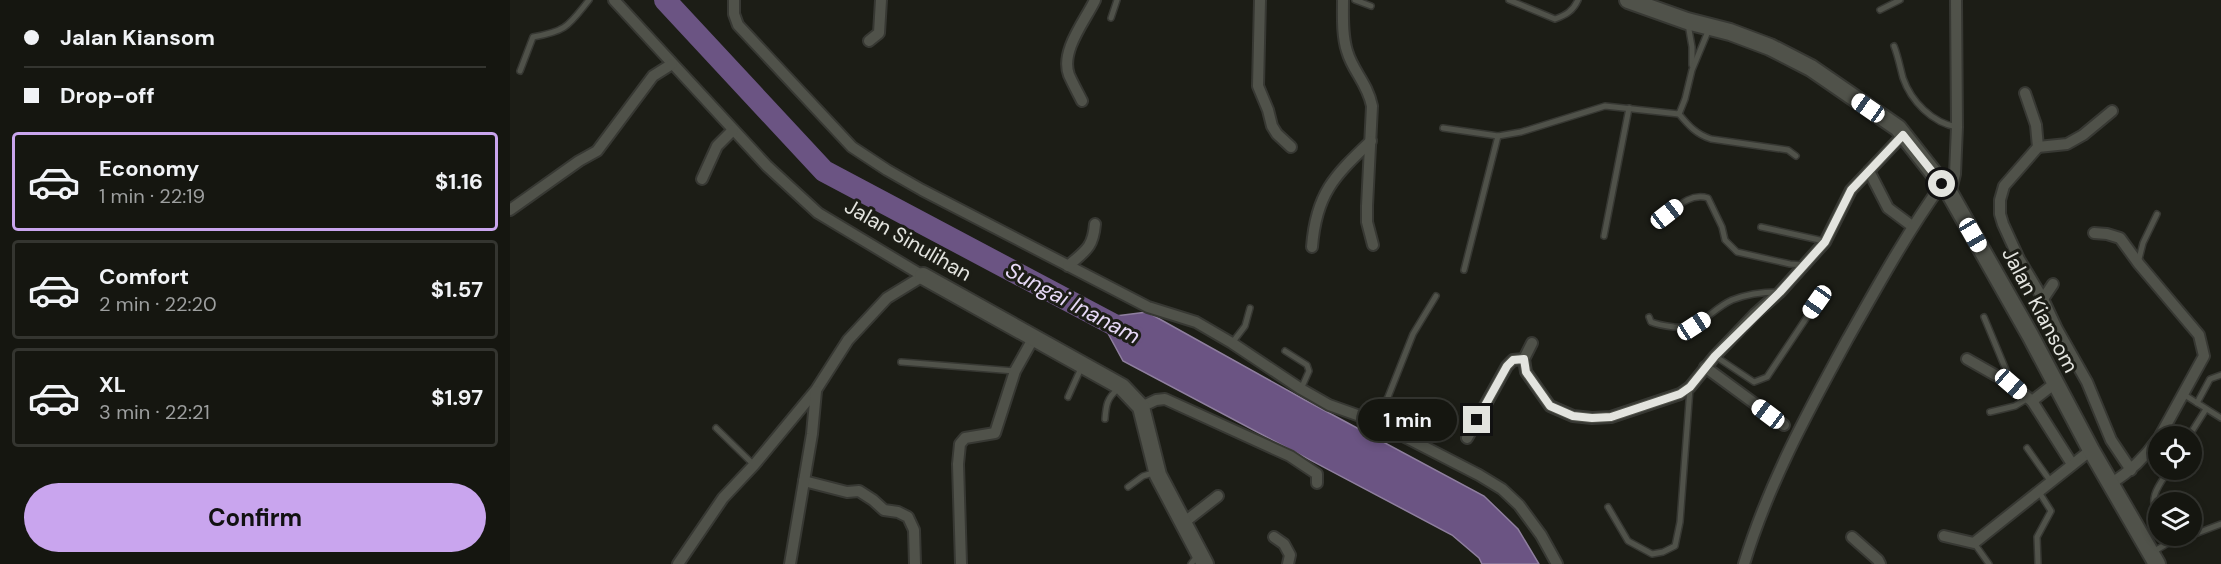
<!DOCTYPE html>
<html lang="en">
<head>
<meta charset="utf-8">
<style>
  body { margin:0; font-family:"DM Sans",sans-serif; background:#22231e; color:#f1f3f6; height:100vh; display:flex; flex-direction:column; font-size:22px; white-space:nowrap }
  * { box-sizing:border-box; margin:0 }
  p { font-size:20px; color:#9d9f9f }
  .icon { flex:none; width:33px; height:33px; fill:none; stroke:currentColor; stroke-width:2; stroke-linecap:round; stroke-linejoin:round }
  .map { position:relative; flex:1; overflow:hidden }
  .sheet { display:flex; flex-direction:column; background:#151610; width:510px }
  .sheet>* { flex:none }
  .banner { display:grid; align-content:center; height:132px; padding:0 24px; background:#151610 }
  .controls { position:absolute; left:1638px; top:426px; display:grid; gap:12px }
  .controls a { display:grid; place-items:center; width:54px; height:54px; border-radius:50%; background:#151610; box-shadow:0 3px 9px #0003,0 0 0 2px #343530; font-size:30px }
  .end { position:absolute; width:27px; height:27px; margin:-14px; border:8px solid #e3e4df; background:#111; box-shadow:0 0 0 3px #111 }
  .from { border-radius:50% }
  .bubble { position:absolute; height:42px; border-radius:21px; background:#151610; box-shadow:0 3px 9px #0003,0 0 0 2px #343530; font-size:20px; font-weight:700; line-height:42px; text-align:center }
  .car { position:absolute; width:18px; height:36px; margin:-18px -9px; border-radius:8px; box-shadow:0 0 4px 2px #0007; background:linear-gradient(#fff 24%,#345 0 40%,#fff 0 76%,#345 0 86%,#fff 0) }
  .banner b { display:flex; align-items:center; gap:21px; height:57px; font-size:22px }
  .banner b+b { border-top:2px solid #343530 }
  .banner i { width:15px; height:15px; background:#f1f3f6 }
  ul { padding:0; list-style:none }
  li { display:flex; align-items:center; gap:18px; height:99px; margin:0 12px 9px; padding:0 12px; border:3px solid #343530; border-radius:6px }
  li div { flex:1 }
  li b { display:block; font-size:22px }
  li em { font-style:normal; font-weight:700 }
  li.selected { border-color:#c9a5ee }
  li>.icon { width:54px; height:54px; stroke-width:1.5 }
  .button { display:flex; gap:12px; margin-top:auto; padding:12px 24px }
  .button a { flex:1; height:69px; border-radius:36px; background:#c9a5ee; color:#111; font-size:24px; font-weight:700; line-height:69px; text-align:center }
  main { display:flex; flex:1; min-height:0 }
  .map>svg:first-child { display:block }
  .water { fill:#6b5483; stroke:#8f7f9f; stroke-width:1.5 }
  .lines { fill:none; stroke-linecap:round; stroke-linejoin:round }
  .river { stroke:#6b5483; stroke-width:22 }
  .lane-casing { stroke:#373833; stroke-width:8 }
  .street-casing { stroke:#373833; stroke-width:14 }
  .secondary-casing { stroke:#373833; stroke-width:20 }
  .lane { stroke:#50524a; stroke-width:5 }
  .street { stroke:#50524a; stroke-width:10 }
  .secondary { stroke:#50524a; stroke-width:16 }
  .route { stroke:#e3e4df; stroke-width:8 }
  .labels { text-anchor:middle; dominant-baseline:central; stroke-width:6; stroke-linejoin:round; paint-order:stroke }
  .street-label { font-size:21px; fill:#e3e4df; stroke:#1c1d16 }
  .water-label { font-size:22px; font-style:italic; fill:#e7d9f7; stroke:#1c1d16 }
</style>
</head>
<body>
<main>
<section class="sheet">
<div class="banner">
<b><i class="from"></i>Jalan Kiansom</b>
<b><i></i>Drop-off</b>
</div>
<ul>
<li class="selected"><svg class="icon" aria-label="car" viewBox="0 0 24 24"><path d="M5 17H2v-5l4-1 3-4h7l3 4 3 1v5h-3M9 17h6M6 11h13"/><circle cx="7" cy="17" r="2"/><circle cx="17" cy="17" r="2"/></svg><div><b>Economy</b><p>1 min · 22:19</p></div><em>$1.16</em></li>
<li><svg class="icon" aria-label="car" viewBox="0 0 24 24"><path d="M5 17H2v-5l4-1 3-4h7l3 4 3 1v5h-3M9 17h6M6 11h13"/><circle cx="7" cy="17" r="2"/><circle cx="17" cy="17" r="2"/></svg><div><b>Comfort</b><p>2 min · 22:20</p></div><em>$1.57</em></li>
<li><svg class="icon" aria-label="car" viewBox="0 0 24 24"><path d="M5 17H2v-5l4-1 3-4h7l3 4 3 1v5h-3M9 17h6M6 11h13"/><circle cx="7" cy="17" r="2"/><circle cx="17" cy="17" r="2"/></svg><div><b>XL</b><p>3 min · 22:21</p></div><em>$1.97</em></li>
</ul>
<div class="button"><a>Confirm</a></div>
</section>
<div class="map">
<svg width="1711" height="564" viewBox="0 0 1711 564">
  <rect width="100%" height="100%" fill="#1c1d16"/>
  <path class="water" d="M637 312 795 400 974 496 1008 529 1029 564H972L969 558 942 535 613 361 594 326 598 317Z"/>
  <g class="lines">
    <path class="river" d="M155 0 314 171 623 335"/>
    <defs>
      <g id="lane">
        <path d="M845 0 861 6"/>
        <path d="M999 0 1045 19C1056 15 1063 11 1068 0"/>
        <path d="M1370 10 1390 0"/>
        <path d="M601 18 607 0"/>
        <path d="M1178 24 1182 47V65"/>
        <path d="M1384 46C1388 56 1390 67 1393 78 1401 101 1422 123 1447 127"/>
        <path d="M10 71 23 37C57 31 58 26 79 0"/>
        <path d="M1169 114C1179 126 1186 134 1201 139L1278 150 1286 156"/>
        <path d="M933 128 988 136 1011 132 1095 106 1169 114 1175 99 1182 70 1199 29"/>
        <path d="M1157 215C1169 205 1181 193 1198 198L1212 227 1215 240 1227 252 1280 264 1293 265"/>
        <path d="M1251 227 1314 241"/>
        <path d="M1094 236 1119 108"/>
        <path d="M1629 259 1633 243 1647 214"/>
        <path d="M954 270 988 136"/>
        <path d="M1139 317 1141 322C1148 325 1156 326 1164 327 1194 329 1198 311 1222 300 1237 294 1252 292 1268 292"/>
        <path d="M1474 317 1501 382"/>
        <path d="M722 343 735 326 740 308"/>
        <path d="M775 351 797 365 799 371 791 389"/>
        <path d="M1205 356 1244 382 1257 377 1307 302"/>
        <path d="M391 362 505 371"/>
        <path d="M1673 394 1711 418"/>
        <path d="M558 397 572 366"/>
        <path d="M1687 403 1700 379 1711 375"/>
        <path d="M1480 412 1505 406 1518 398"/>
        <path d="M595 419C596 405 597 398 608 389"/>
        <path d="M864 421 878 397 903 334 926 296"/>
        <path d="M206 428 244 465"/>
        <path d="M1679 436 1696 409"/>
        <path d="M1517 448 1541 482"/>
        <path d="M618 487 633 476 643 473"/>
        <path d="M1098 507 1118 541 1142 554 1153 552 1165 546 1170 522 1180 388"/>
        <path d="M1648 515C1637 498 1650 484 1659 470"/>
        <path d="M1682 535 1711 524"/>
        <path d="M1464 543 1479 564"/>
        <path d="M1643 552 1668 537 1677 536"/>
        <path d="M681 564 688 555"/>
        <path d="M1528 564 1527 537 1541 511 1529 492"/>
      </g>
      <g id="street">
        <path d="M104 0 257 166 308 213 413 276 377 298 338 340 306 390 244 465 213 498 168 564"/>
        <path d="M224 0V14L228 25 342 147 377 170 412 190 638 307 686 322 722 343 791 389 819 405 864 421 969 475 992 489 1009 505 1031 535 1047 564"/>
        <path d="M750 0 748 86 758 110 762 126 767 134 781 147"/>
        <path d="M833 0C833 17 832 35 837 51 843 72 857 82 862 106L857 206V222L863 245"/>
        <path d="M359 41 369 33 371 0"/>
        <path d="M1515 93 1526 125 1528 147 1494 186 1490 200V214L1493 224 1509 259 1533 299 1547 329 1577 382 1601 440 1621 470"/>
        <path d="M572 101C568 93 563 84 559 75 550 51 575 21 585 0"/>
        <path d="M1528 147 1557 144 1573 135 1602 111"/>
        <path d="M1359 171 1378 208 1402 226"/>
        <path d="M192 179 207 146 223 130"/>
        <path d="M1440 194 1445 174 1447 127 1446 0"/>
        <path d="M0 210 69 161 87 151 143 76 162 64"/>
        <path d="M1584 233 1597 234 1610 238 1629 264 1689 335 1694 356 1650 436"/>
        <path d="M802 247C806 194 824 176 861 141"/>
        <path d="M558 266C575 251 583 248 585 224"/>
        <path d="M1533 299 1543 284"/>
        <path d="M1022 343 1014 359 1016 372 1040 406 1063 416 1082 418 1101 417 1170 394 1180 387 1205 356 1245 314 1270 292 1315 242 1341 190 1393 135"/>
        <path d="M1457 359 1501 384 1522 401 1544 384"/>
        <path d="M1195 367 1274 425"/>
        <path d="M1522 401 1562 464"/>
        <path d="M631 407 646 400 655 399 780 456 807 474V483"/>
        <path d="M957 438 997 366 1003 360 1014 359"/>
        <path d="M294 481 337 492 349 491 363 500 374 510 388 512 398 517 404 530 405 564"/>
        <path d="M1602 483C1621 471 1635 457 1648 439"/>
        <path d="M672 524 708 496"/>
        <path d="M1434 536 1464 543 1581 450"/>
        <path d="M764 537 774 544 780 555 778 564"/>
        <path d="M1342 537 1368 560 1370 564"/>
        <path d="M280 564 302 434 306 391"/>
        <path d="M451 564 448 464 450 444 455 438 485 433 505 371 524 337"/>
        <path d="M1234 564C1258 485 1297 413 1337 340 1367 287 1396 234 1432 184"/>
      </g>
      <g id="secondary">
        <path d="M1118 0 1177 21 1220 32 1260 47 1301 68 1388 128 1440 194 1520 335 1581 450 1647 564"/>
        <path d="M413 276 612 387 631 407 648 475 695 564"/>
      </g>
    </defs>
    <use href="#lane" class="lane-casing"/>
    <use href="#street" class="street-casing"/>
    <use href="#secondary" class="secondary-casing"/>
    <use href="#lane" class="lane"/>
    <use href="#street" class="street"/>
    <use href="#secondary" class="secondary"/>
  </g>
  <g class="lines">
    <path class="route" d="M967 420 997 366 1003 360 1014 359 1016 372 1040 406 1063 416 1082 418 1101 417 1170 394 1180 387 1205 356 1270 292 1315 242 1341 190 1393 135 1432 184"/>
  </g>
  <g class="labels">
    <g class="street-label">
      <text transform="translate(398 240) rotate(30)">Jalan Sinulihan</text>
      <text transform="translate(1530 310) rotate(62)">Jalan Kiansom</text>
    </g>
    <g class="water-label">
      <text transform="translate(563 303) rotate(28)">Sungai Inanam</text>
    </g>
  </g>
</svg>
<div class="controls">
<a><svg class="icon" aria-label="locate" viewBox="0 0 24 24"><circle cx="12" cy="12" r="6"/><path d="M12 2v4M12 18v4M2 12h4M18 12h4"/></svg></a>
<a><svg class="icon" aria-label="layers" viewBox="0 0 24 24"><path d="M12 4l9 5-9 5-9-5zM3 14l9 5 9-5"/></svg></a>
</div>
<i class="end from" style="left:1432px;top:184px"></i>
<i class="end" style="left:967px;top:420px"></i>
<div class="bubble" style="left:848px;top:399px;width:99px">1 min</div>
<i class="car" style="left:1358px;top:108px;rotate:305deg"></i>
<i class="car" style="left:1157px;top:214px;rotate:52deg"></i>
<i class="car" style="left:1463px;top:235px;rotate:150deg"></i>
<i class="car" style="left:1307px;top:302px;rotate:215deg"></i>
<i class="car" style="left:1184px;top:326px;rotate:57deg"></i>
<i class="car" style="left:1501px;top:384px;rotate:131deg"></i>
<i class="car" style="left:1258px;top:414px;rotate:307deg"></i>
</div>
</main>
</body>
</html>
